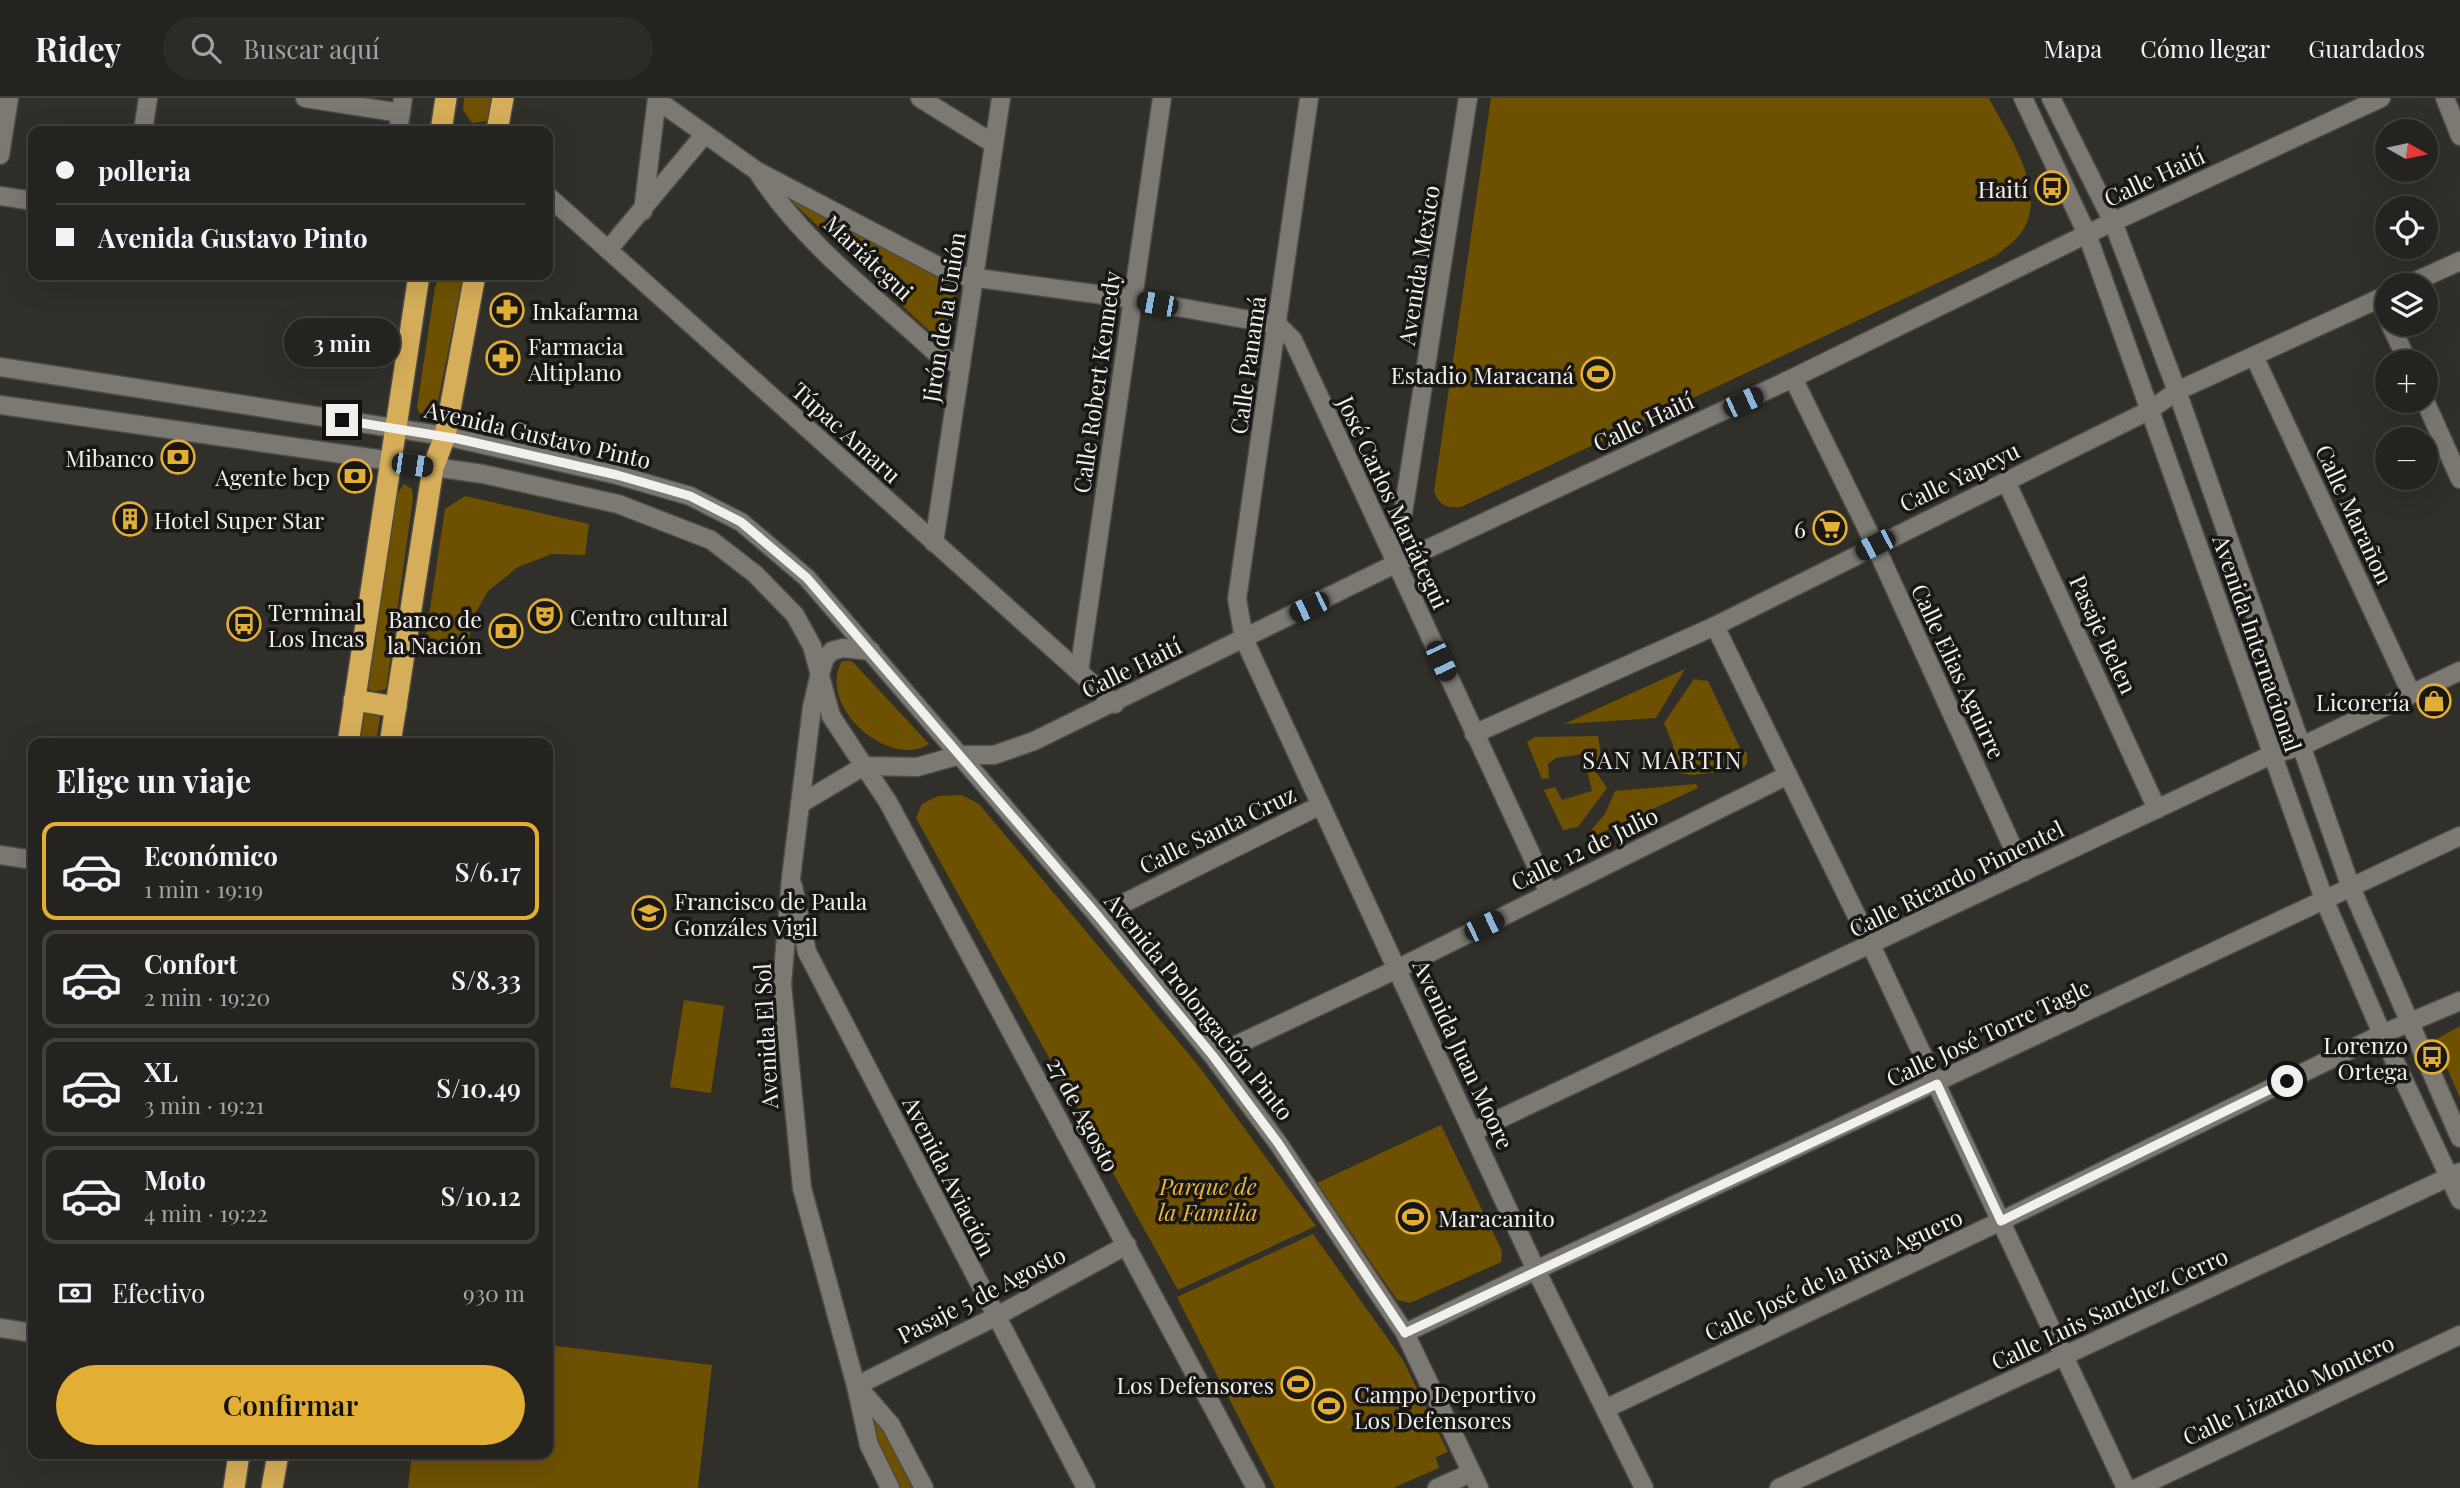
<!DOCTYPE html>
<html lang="es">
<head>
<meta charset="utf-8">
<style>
  body { margin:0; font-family:"Playfair Display",serif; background:#2d2b28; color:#f1f3f6; height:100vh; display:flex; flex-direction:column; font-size:26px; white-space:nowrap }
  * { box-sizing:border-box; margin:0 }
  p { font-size:23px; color:#a3a4a4 }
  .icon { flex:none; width:38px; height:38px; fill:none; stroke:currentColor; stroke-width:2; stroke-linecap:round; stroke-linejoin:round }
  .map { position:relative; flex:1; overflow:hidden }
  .sheet { position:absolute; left:28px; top:640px; width:525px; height:721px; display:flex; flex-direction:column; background:#25231f; border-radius:14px; box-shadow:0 7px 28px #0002,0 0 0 2px #42403d }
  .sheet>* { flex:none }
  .banner { position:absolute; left:28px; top:28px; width:525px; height:154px; border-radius:14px; box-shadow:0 7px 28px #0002,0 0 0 2px #42403d; display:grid; align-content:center; height:154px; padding:0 28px; background:#25231f }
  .needle { width:46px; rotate:99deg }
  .fabs { position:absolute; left:2375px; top:21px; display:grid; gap:14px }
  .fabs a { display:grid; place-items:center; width:63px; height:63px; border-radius:50%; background:#25231f; box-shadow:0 7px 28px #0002,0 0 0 2px #42403d; font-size:35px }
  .end { position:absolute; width:32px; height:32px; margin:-16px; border:9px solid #f2f0ec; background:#111; box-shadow:0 0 0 4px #111 }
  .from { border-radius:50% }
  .bubble { position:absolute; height:49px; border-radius:24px; background:#25231f; box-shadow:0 7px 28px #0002,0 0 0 2px #42403d; font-size:23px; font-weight:600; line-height:49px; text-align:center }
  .car { position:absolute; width:21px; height:42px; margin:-21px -10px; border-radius:9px; box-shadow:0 0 5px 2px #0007; background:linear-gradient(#222 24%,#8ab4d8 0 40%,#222 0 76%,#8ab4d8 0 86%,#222 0) }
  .banner b { display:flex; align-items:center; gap:24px; height:66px; font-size:26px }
  .banner b+b { border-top:2px solid #42403d }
  .banner i { width:18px; height:18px; background:#f1f3f6 }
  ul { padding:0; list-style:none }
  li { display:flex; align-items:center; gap:21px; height:98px; margin:0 14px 10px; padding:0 14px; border:4px solid #42403d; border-radius:14px }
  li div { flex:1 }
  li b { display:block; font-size:26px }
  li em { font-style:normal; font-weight:600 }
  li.current { border-color:#e2af34 }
  li>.icon { width:63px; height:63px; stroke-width:1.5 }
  h2 { padding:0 28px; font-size:32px; line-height:84px }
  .pay { display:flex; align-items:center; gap:18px; height:77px; padding:0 28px; font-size:26px }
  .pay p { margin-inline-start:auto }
  .primary-button { display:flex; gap:14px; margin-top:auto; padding:14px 28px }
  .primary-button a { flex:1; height:80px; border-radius:42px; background:#e2af34; color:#111; font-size:28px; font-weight:600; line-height:80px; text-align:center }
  header { display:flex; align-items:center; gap:42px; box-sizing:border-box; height:98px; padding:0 35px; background:#25231f; border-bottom:2px solid #42403d }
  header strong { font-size:33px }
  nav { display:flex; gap:38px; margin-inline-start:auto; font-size:24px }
  .search { width:490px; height:63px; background:#2d2b28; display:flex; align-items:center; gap:18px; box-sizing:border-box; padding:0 24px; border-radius:38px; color:#a3a4a4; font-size:26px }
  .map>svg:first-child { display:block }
  .green { fill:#6e5100 }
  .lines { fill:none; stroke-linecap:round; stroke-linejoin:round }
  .street-casing { stroke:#4d4b46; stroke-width:21 }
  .secondary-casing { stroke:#4d4b46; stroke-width:21 }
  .highway-casing { stroke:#4d4b46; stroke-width:24 }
  .street { stroke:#7c7872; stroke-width:18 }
  .secondary { stroke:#7c7872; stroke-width:18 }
  .highway { stroke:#d6ae59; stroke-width:21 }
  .route { stroke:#f2f0ec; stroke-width:9 }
  .labels { text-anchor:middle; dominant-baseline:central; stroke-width:7; stroke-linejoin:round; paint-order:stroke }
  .street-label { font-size:23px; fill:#f2f0ec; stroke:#181714 }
  .poi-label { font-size:23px; fill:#f2f0ec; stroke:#181714; text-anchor:end }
  .park-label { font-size:23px; font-style:italic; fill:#ebb63c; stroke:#181714 }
  .neighbourhood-label { font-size:24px; letter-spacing:2px; fill:#f2f0ec; stroke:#181714 }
</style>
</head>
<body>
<header>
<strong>Ridey</strong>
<div class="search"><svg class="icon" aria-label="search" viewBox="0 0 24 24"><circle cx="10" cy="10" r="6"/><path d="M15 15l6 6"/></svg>Buscar aquí</div>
<nav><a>Mapa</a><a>Cómo llegar</a><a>Guardados</a></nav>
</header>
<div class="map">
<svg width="2460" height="1390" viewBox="0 0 2460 1390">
  <rect width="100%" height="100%" fill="#312f29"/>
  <g class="green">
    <path d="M464 0H496L494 15 487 23 472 25 463 12Z"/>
    <path d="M1491 0H1989C2007 36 2048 92 2023 132 2017 142 2004 151 1995 158L1461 409C1446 410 1440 408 1434 394Z"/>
    <path d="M772 79 955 190 951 239 940 242 925 229 772 85Z"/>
    <path d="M440 177H460L462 184 436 313 430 318 419 315 417 309 435 189Z"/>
    <path d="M404 386 412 391 413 401 386 591 373 594 367 590 395 399Z"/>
    <path d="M465 398 589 426 585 457 552 456 518 469 488 493 474 518 467 550 425 545 445 411Z"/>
    <path d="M842 563H852L929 646C889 672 816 608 842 563Z"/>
    <path d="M1685 571 1656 620 1564 626Z"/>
    <path d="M1694 581 1708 583 1741 652 1747 654V666L1742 671 1693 677 1672 674 1673 647 1664 625Z"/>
    <path d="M370 612 378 613 380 618 376 646H359L363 616Z"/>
    <path d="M1598 638 1602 663 1586 667 1583 656 1556 660 1548 666 1549 680 1542 681 1527 644 1535 639Z"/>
    <path d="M1594 671 1607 690 1578 729 1563 732 1544 692 1555 689 1562 702 1592 693 1587 672Z"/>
    <path d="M1696 686 1698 690 1588 741 1586 738 1605 716 1615 693Z"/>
    <path d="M962 697 979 706 1198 967 1316 1128 1178 1192 916 720 922 706 938 698Z"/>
    <path d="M684 902 724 908 711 995 670 989Z"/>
    <path d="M2460 928V1000L2435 942Z"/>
    <path d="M1441 1027 1502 1153 1501 1164 1410 1205 1397 1202 1317 1085Z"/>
    <path d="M1313 1136 1403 1262 1448 1354 1436 1359 1439 1370 1393 1390H1275L1177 1199Z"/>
    <path d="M548 1247 712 1267 698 1390H408L412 1356H548Z"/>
    <path d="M875 1324H880L912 1390H900L872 1330Z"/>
  </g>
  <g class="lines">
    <defs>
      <g id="street">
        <path d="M305 0 401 15"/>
        <path d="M920 0 994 46"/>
        <path d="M2445 0 2460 38"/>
        <path d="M657 2 757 73 955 177 1133 201 1278 227 1293 242 1549 795"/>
        <path d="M143 33 148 0"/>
        <path d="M398 33 403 0"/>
        <path d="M0 57 9 0"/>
        <path d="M759 76C805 147 876 199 937 256L961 268"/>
        <path d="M0 98 33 103"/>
        <path d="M548 98 1115 606"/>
        <path d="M643 113 657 0"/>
        <path d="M608 152 705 36"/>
        <path d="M2407 187 2460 163"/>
        <path d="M2390 226 2408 264"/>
        <path d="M2254 258 2411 595"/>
        <path d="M1793 280 1875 447 2024 774"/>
        <path d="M2425 303 2460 381"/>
        <path d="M2006 383 2157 711"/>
        <path d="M934 445 1001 0"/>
        <path d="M1395 466 1468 0"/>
        <path d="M1715 528 1871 847 2126 1390"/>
        <path d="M1244 541 1237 501 1309 0"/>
        <path d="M1079 574 1162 0"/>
        <path d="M1474 636 1715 528 2150 312 2177 293 2387 197"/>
        <path d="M864 668 888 704 1256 1390"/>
        <path d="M0 757 33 762"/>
        <path d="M793 788 807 854 1086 1390"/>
        <path d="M1098 818 1321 707"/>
        <path d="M1213 958 1397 871 1788 677"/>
        <path d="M1474 1033 2271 657 2302 648 2460 573"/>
        <path d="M1536 1172 2460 738"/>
        <path d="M0 1230 33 1235"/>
        <path d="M1405 1235 1479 1390"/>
        <path d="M856 1288 995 1219 1127 1147"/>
        <path d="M1605 1311 2001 1123 2382 936 2460 903"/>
        <path d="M1437 1390 1471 1375"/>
        <path d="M1779 1390 2460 1074"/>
        <path d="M2137 1390 2460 1237"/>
      </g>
      <g id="secondary">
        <path d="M2023 0 2087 136 2324 801 2382 936 2460 1102"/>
        <path d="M2051 0 2113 124 2177 293 2350 787 2460 1040"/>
        <path d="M0 269 445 338 617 377 690 398 741 424 807 480 1098 818 1213 958 1278 1045 1405 1235 1536 1172"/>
        <path d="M0 307 483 376 618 406 711 442 755 476 795 517 812 548 831 618 864 668"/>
        <path d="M1244 541 1536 1172 1644 1390"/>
        <path d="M871 553 843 550 832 553 825 560 819 579 812 609 791 780 782 886 802 1090 856 1288 869 1347 890 1390"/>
        <path d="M800 706 864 668 917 669 960 657H994L1034 643 1395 466 1793 280 2087 136 2381 0"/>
        <path d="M857 1288 891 1327 924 1390"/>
      </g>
      <g id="highway">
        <path d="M441 33 446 0"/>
        <path d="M497 33 503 0"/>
        <path d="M354 602 396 609"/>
        <path d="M348 646 419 177"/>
        <path d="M390 646 433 370 445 338 475 177"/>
        <path d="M234 1390 239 1356"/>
        <path d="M272 1390 278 1356"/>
      </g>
    </defs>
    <use href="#street" class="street-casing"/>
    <use href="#secondary" class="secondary-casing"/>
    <use href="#highway" class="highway-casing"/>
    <use href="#street" class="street"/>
    <use href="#secondary" class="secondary"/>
    <use href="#highway" class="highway"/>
  </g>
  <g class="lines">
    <path class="route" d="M342 322 459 341 617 377 690 398 741 424 807 480 1098 818 1213 958 1278 1045 1405 1235 1937 986 2001 1123 2287 983"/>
  </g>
  <defs>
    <symbol id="bus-ring" viewBox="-11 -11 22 22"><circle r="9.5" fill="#181714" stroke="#e2af34" stroke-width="1.5"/><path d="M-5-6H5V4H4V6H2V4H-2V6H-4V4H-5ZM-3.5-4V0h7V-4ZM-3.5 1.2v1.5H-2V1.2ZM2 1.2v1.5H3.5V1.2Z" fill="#e2af34"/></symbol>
    <symbol id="pharmacy-ring" viewBox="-11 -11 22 22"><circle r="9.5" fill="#181714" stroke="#e2af34" stroke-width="1.5"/><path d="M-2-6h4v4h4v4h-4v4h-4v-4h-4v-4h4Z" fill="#e2af34"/></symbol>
    <symbol id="stadium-ring" viewBox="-11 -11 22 22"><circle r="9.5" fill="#181714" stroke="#e2af34" stroke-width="1.5"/><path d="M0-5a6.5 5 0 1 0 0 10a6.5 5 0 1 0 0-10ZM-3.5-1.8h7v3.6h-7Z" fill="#e2af34"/></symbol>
    <symbol id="bank-ring" viewBox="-11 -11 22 22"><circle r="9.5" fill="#181714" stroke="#e2af34" stroke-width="1.5"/><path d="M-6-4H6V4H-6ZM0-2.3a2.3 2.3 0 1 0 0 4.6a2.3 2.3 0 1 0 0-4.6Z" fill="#e2af34"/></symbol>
    <symbol id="building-ring" viewBox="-11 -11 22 22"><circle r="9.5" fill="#181714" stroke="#e2af34" stroke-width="1.5"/><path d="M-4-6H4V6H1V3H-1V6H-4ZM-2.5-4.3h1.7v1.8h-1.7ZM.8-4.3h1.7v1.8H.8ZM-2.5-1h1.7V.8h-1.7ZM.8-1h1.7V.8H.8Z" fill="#e2af34"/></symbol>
    <symbol id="supermarket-ring" viewBox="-11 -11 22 22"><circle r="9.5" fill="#181714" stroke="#e2af34" stroke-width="1.5"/><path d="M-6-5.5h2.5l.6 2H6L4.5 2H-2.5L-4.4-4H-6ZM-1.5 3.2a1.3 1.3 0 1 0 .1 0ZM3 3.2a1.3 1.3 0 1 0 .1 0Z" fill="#e2af34"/></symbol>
    <symbol id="theatre-ring" viewBox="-11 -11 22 22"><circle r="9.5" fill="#181714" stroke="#e2af34" stroke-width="1.5"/><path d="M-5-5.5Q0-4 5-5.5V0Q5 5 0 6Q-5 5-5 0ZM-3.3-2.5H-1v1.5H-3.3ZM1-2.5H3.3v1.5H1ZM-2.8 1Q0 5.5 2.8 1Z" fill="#e2af34"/></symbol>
    <symbol id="shop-ring" viewBox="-11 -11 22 22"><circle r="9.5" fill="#181714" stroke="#e2af34" stroke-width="1.5"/><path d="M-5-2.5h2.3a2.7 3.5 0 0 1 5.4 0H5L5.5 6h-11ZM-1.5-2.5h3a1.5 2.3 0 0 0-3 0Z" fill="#e2af34"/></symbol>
    <symbol id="school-ring" viewBox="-11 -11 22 22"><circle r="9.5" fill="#181714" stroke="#e2af34" stroke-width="1.5"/><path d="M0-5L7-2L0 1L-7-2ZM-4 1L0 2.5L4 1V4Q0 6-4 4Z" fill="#e2af34"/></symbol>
  </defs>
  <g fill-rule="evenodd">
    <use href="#bus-ring" x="2033" y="71" width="38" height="38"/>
    <use href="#pharmacy-ring" x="488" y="193" width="38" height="38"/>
    <use href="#pharmacy-ring" x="484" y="241" width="38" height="38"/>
    <use href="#stadium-ring" x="1579" y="257" width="38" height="38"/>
    <use href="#bank-ring" x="159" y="340" width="38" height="38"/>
    <use href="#bank-ring" x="336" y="359" width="38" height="38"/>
    <use href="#building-ring" x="111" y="402" width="38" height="38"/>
    <use href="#supermarket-ring" x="1811" y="411" width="38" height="38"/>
    <use href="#theatre-ring" x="526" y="499" width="38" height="38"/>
    <use href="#bus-ring" x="225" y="507" width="38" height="38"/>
    <use href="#bank-ring" x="487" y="514" width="38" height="38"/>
    <use href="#shop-ring" x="2415" y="584" width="38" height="38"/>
    <use href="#school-ring" x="630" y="796" width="38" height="38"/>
    <use href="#bus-ring" x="2413" y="940" width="38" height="38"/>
    <use href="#stadium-ring" x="1394" y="1100" width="38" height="38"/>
    <use href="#stadium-ring" x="1279" y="1267" width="38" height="38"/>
    <use href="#stadium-ring" x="1310" y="1289" width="38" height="38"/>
  </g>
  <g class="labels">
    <g class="street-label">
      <text transform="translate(2154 78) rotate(-25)">Calle Haití</text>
      <text transform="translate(869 159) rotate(43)">Mariátegui</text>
      <text transform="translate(1418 167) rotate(-81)">Avenida Mexico</text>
      <text transform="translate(943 219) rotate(-81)">Jirón de la Unión</text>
      <text transform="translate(1247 267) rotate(-82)">Calle Panamá</text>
      <text transform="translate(1096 284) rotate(-82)">Calle Robert Kennedy</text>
      <text transform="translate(1643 323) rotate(-25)">Calle Haití</text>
      <text transform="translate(847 334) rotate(42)">Túpac Amaru</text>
      <text transform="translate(538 336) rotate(13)">Avenida Gustavo Pinto</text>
      <text transform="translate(1959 378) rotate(-26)">Calle Yapeyu</text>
      <text transform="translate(1394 404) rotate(65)">José Carlos Mariátegui</text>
      <text transform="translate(2355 416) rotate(65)">Calle Marañon</text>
      <text transform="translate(2104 536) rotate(65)">Pasaje Belen</text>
      <text transform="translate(2258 545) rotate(71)">Avenida Internacional</text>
      <text transform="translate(1131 569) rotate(-26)">Calle Haití</text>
      <text transform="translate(1959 573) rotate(65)">Calle Elias Aguirre</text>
      <text transform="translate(1217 731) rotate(-26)">Calle Santa Cruz</text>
      <text transform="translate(1584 750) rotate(-26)">Calle 12 de Julio</text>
      <text transform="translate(1956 780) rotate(-26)">Calle Ricardo Pimentel</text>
      <text transform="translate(1200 908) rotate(51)">Avenida Prolongación Pinto</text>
      <text transform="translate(1988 934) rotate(-25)">Calle José Torre Tagle</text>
      <text transform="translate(765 938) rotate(-93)">Avenida El Sol</text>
      <text transform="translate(1464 956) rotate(65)">Avenida Juan Moore</text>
      <text transform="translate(1084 1016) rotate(62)">27 de Agosto</text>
      <text transform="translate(950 1078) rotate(63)">Avenida Aviación</text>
      <text transform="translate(1833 1176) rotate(-25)">Calle José de la Riva Aguero</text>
      <text transform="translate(981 1196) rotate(-27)">Pasaje 5 de Agosto</text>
      <text transform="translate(2109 1210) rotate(-25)">Calle Luis Sanchez Cerro</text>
      <text transform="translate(2288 1291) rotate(-25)">Calle Lizardo Montero</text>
    </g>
    <g class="poi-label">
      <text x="2028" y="90">Haití</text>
      <text x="532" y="212" text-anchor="start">Inkafarma</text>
      <text x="528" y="247" text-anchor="start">Farmacia<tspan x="528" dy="26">Altiplano</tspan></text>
      <text x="1574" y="276">Estadio Maracaná</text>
      <text x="154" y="359">Mibanco</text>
      <text x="330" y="378">Agente bcp</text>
      <text x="154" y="421" text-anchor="start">Hotel Super Star</text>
      <text x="1806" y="430">6</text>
      <text x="268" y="513" text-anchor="start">Terminal<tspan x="268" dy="26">Los Incas</tspan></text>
      <text x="570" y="518" text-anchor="start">Centro cultural</text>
      <text x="482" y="520">Banco de<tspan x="482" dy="26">la Nación</tspan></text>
      <text x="2410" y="603">Licorería</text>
      <text x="674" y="802" text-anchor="start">Francisco de Paula<tspan x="674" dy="26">Gonzáles Vigil</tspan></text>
      <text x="2408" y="946">Lorenzo<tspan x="2408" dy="26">Ortega</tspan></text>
      <text x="1438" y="1119" text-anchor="start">Maracanito</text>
      <text x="1274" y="1286">Los Defensores</text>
      <text x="1354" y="1295" text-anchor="start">Campo Deportivo<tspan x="1354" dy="26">Los Defensores</tspan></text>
    </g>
    <g class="park-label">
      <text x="1208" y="1087">Parque de<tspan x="1208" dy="26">la Familia</tspan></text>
    </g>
    <g class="neighbourhood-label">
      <text x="1663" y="661">SAN MARTIN</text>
    </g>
  </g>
</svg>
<div class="fabs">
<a><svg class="needle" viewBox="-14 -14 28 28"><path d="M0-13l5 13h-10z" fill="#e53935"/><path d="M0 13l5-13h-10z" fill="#a3a4a4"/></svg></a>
<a><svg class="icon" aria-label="locate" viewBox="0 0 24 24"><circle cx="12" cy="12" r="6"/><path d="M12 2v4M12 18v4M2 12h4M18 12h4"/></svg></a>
<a><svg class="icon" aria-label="layers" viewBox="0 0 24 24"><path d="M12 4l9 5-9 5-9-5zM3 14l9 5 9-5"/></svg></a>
<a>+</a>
<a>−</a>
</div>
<i class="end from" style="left:2287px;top:983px"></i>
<i class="end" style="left:342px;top:322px"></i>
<div class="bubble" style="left:284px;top:220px;width:116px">3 min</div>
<i class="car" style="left:1157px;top:206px;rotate:280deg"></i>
<i class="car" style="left:1743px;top:304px;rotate:65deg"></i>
<i class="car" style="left:412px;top:367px;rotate:98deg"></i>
<i class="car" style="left:1875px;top:447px;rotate:243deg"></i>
<i class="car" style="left:1309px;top:509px;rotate:244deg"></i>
<i class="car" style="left:1441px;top:563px;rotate:155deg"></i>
<i class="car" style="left:1484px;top:828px;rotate:64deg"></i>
<div class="banner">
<b><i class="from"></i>polleria</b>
<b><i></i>Avenida Gustavo Pinto</b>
</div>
<section class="sheet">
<h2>Elige un viaje</h2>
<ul>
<li class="current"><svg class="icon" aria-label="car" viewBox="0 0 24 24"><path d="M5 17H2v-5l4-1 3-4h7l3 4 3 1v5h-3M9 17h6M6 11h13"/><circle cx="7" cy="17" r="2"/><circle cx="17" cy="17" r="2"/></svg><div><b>Económico</b><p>1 min · 19:19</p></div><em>S/6.17</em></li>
<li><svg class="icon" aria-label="car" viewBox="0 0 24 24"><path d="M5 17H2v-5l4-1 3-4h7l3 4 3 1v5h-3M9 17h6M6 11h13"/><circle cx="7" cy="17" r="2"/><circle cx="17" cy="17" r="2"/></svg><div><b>Confort</b><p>2 min · 19:20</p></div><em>S/8.33</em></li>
<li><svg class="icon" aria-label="car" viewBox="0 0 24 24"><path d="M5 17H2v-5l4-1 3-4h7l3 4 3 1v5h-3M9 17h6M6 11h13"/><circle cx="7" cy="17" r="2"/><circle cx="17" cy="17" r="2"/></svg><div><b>XL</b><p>3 min · 19:21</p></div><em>S/10.49</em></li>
<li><svg class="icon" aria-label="car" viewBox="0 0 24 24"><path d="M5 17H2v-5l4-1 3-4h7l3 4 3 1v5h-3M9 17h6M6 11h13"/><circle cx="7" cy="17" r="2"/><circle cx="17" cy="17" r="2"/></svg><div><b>Moto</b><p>4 min · 19:22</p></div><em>S/10.12</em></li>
</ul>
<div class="pay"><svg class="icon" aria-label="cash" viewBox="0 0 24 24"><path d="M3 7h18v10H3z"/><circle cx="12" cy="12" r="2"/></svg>Efectivo<p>930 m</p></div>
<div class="primary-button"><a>Confirmar</a></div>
</section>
</div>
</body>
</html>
